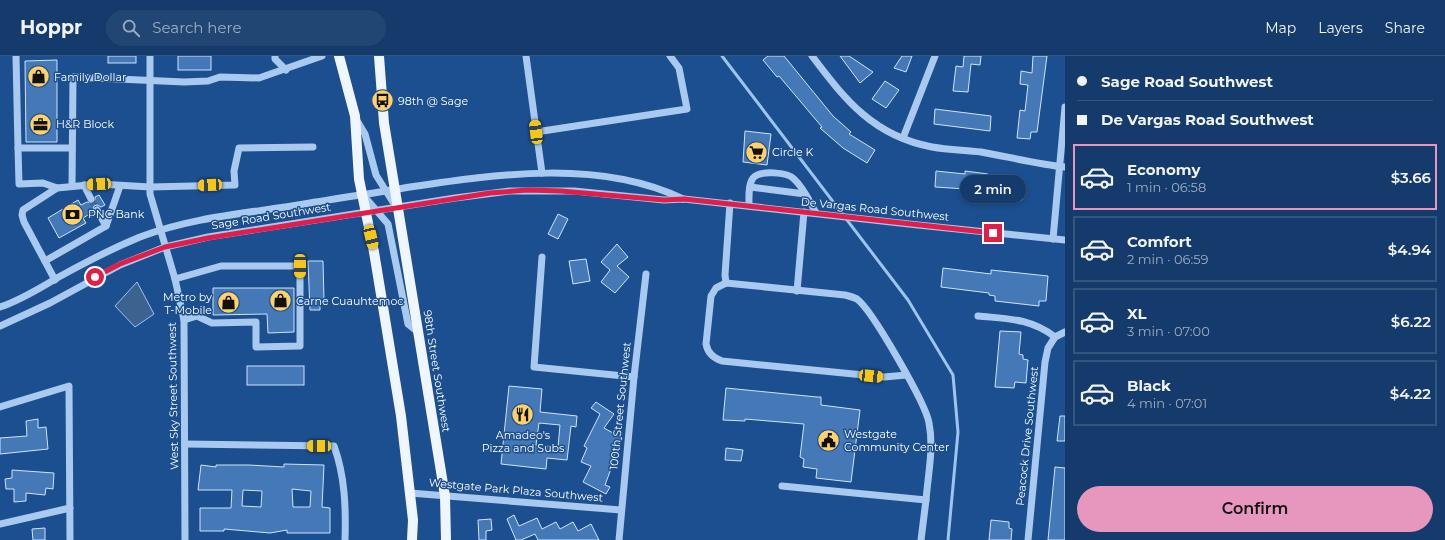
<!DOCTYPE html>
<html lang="en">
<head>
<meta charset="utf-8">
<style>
  body { margin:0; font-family:Montserrat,sans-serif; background:#214673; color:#f1f3f6; height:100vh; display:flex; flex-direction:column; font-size:15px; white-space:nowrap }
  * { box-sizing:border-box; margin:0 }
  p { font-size:13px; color:#9dadc1 }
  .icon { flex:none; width:22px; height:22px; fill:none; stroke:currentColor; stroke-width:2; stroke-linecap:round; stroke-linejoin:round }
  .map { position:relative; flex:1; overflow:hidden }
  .side { display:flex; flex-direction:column; background:#143b6b; width:380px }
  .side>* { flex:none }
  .top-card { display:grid; align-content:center; height:88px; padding:0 12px; background:#143b6b }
  .end { position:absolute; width:18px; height:18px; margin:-9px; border:5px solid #e11d48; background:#fff; box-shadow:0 0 0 2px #fff }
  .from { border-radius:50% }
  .bubble { position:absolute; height:28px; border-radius:14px; background:#143b6b; box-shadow:0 2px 6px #0003,0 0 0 1px #33557e; font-size:13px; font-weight:600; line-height:28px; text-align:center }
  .car { position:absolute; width:12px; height:24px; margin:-12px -6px; border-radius:5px; box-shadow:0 0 3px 1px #0007; background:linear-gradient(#f5c518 24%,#345 0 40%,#f5c518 0 76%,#345 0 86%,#f5c518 0) }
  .top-card b { display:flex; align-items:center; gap:14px; height:38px; font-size:15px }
  .top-card b+b { border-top:1px solid #33557e }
  .top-card i { width:10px; height:10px; background:#f1f3f6 }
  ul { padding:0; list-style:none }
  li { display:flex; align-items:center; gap:12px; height:66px; margin:0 8px 6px; padding:0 4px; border:2px solid #33557e; border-radius:0px }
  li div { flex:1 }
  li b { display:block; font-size:15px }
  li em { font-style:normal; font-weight:600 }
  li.on { border-color:#e797bd }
  li>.icon { width:36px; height:36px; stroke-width:1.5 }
  .cta { display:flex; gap:8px; margin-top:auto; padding:8px 12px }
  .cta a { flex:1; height:46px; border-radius:24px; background:#e797bd; color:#111; font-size:16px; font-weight:600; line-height:46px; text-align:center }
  header { display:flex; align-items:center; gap:24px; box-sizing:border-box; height:56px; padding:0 20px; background:#143b6b; border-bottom:1px solid #33557e }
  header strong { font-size:19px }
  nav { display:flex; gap:22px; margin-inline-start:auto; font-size:14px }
  .search { width:280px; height:36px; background:#214673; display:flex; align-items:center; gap:10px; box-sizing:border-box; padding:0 14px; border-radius:22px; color:#9dadc1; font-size:15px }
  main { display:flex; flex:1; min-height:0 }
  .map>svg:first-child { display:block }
  .water { fill:#3c6290; stroke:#9cc4f0 }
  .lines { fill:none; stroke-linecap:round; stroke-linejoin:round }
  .stream { stroke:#9cc4f0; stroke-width:3 }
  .building { fill:#4478b7; stroke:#cfe3fa; fill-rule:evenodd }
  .minor-tunnel { stroke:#3d69a0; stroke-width:7; stroke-dasharray:7 3.5; stroke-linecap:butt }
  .minor { stroke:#a9c9ee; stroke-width:7 }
  .major { stroke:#f0f6ff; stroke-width:10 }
  .route { stroke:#e11d48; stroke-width:5 }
  .labels { text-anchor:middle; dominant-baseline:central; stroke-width:3; stroke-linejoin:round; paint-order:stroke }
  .poi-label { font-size:11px; fill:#fff; stroke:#1b4f8f; text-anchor:start }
  .street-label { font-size:11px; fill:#fff; stroke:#1b4f8f }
</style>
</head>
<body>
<header>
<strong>Hoppr</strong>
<div class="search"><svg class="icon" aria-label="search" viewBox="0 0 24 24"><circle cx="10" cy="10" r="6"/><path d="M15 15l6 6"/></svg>Search here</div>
<nav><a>Map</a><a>Layers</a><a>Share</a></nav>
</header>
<main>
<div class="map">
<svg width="1065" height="484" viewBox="0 0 1065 484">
  <rect width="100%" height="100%" fill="#1b4f8f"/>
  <path class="water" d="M137 226 154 258 135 271 115 250Z"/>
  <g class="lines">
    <path class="stream" d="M722 0 908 244 953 319 958 376 948 484"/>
  </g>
  <g class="building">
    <rect x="108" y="0" width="28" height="7"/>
    <rect x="178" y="0" width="33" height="14"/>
    <path d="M768 0H784L833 60 851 76 849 78 875 94 867 107 843 92 820 72 822 71 779 20 777 21 763 4Z"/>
    <path d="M840 0H849L873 16 860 27Z"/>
    <path d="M902 0H912L906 16 894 12Z"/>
    <path d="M964 0H981L980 9 971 8 968 36 953 35 956 10 963 11Z"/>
    <path d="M1033 0H1047L1037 76H1031L1030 83 1017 82 1020 54 1025 55 1028 29 1020 28 1021 15 1032 17Z"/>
    <path d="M57 4V86H26L25 5Z"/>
    <path d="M885 25 899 34 886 52 872 43Z"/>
    <path d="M935 53 991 60 990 75 934 68Z"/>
    <path d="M745 75 771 78 767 109 743 106Z"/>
    <path d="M936 115 965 118V115L988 118V120L1026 131 1022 144 997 137V135L935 131Z"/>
    <path d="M99 139 105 149 101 151 97 149 94 150 93 156 83 162 86 167 59 182 48 162 78 144 81 149 87 146 93 148 95 145V141Z"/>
    <path d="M558 158 568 163 558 183 548 178Z"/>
    <path d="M617 188 628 201 617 210 629 221 615 237 601 226 610 214 601 206Z"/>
    <path d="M586 203 590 225 573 228 569 205Z"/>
    <path d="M308 205H323L324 244H320V254H310Z"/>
    <path d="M943 212 991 218V214L1048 220 1046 245H1039V250L995 245V240L989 239V237L941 231Z"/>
    <path d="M213 232H294V276L268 277 267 258 213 259Z"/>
    <path d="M1000 275 1021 276 1019 298 1023 299V303L1028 304 1026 327 1015 326 1014 332 995 331Z"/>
    <rect x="247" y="310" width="57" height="19"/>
    <path d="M509 330 542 333 540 356 577 360 576 371 571 370 567 404 547 402 546 413 501 408ZM539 367 560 369 558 391 536 389Z"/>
    <path d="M726 332 817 341H821V349L860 354 851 426 816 422 817 413 803 411 804 403 800 401 804 368 745 363V365L723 364Z"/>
    <path d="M596 346 614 358 604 372 622 382 610 409 612 410 605 429 610 431 606 438 583 426 591 410 581 406 587 392 584 390 600 358 591 352Z"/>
    <path d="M1060 360H1065V385H1057Z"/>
    <path d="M38 363V372L46 371 48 393 0 398V382L27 380 26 365Z"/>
    <path d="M726 392 743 394 741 405 725 404Z"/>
    <path d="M284 408 324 409 322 451 330 452V477H287V474L270 477 224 473V475H200V452H231L232 434H198L201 409 216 411V409H249L284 411ZM292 433 311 435 310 451H293ZM243 434 262 435 261 451 242 450Z"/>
    <path d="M1055 411 1065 412V484H1048Z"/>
    <path d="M12 414 54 417 53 433 46 432 45 439 26 437V445L14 446V433H6L5 423 12 422Z"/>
    <path d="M514 459 519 470 537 462 542 473 556 466 560 473 573 466 578 475 591 468 599 484H538L535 478 521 484H516L507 463Z"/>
    <path d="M491 463 492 474 486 475V484H479L478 464Z"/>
    <path d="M991 464 1009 466V472L1012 473 1011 484H989Z"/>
    <path d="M45 472V484H33L32 473Z"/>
  </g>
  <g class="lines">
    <path class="minor-tunnel" d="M91 143 97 154"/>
    <g class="minor">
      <path d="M16 0 18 92"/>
      <path d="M150 0V138L175 223 184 264 185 484"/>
      <path d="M275 0V3L286 14"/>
      <path d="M526 0 542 117"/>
      <path d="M812 0C846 45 874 80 932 91 949 94 965 94 981 96 1009 101 1037 108 1065 111"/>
      <path d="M356 63 365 78 376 119 396 151"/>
      <path d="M536 76 687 53 679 12 670 0"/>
      <path d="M903 82 935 0"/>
      <path d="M72 92H18L19 128 43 127 57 132 99 128 150 131 235 129 234 115 239 92 313 91"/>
      <path d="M84 129 91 143"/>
      <path d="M72 130 73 21 184 26 208 25 220 21 259 22 322 0"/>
      <path d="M750 131 805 138"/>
      <path d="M364 140 388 168 408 268 418 276"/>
      <path d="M749 150C749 142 748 129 753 122 759 114 788 116 794 123 804 132 810 146 816 157"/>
      <path d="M97 154 106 170"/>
      <path d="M1053 183 1065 51"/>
      <path d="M542 201 534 311 634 321"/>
      <path d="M45 205 106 170 120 130"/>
      <path d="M175 223 221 210H300V290L256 291V266L212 267 197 260 184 264"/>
      <path d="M55 224 24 166 22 159 23 154 57 132"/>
      <path d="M726 227 725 219 730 147"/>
      <path d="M797 235 804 156"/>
      <path d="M0 251C21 244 38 233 57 222 84 207 111 193 140 181 192 161 250 157 304 148 339 142 375 137 410 131 498 118 600 103 683 143"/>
      <path d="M978 260C1008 263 1030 262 1055 281"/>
      <path d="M0 270 50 247 120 209 165 191 208 181 455 142 510 135H574L664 144 684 143 918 169 1065 184"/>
      <path d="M1055 281 1065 276"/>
      <path d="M0 351 69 330 70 484"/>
      <path d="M185 388 334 390C345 420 346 452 345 484"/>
      <path d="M782 430 926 444C928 418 934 392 929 367 926 348 872 254 857 243 853 241 849 240 845 239L726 227 716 232 711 240 706 288C708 298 714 302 722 305L884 321 907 319"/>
      <path d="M410 437 621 454"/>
      <path d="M0 468 70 452"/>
      <path d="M619 484 634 321 646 218"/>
      <path d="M921 484 926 444"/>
      <path d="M1028 484 1045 306 1048 292 1055 281"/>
    </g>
    <g class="major">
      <path d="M339 0 355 60 359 123 374 196 401 360 413 464 412 484"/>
      <path d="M379 0 384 67 445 440 446 484"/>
    </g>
  </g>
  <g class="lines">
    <path class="route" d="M95 221 120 208 165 191 208 182 490 137 528 134 561 135 664 144 684 143 993 177"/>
  </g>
  <defs>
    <symbol id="shop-disc" viewBox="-11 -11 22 22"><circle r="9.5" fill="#ffd166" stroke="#1b4f8f"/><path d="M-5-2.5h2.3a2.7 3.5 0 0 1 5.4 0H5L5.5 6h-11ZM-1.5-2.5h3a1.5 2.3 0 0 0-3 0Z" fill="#111"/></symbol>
    <symbol id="bus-disc" viewBox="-11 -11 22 22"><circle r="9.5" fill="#ffd166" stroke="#1b4f8f"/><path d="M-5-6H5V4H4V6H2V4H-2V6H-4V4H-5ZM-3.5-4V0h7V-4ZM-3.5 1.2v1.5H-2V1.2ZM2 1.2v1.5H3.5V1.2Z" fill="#111"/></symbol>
    <symbol id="office-disc" viewBox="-11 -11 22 22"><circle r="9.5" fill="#ffd166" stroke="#1b4f8f"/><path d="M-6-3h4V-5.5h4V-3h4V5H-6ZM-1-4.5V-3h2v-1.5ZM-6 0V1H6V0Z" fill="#111"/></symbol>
    <symbol id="supermarket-disc" viewBox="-11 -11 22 22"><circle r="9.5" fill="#ffd166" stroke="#1b4f8f"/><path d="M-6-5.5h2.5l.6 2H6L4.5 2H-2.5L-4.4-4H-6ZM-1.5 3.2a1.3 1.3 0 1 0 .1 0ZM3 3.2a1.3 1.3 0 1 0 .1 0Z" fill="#111"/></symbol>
    <symbol id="bank-disc" viewBox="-11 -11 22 22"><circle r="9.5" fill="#ffd166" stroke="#1b4f8f"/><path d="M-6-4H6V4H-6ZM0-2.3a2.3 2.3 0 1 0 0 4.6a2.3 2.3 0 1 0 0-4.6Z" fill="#111"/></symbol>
    <symbol id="restaurant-disc" viewBox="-11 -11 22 22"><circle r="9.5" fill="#ffd166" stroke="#1b4f8f"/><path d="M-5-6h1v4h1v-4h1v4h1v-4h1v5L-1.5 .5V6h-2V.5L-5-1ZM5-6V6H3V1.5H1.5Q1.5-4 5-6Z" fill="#111"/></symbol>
    <symbol id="civic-disc" viewBox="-11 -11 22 22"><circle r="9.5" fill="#ffd166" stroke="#1b4f8f"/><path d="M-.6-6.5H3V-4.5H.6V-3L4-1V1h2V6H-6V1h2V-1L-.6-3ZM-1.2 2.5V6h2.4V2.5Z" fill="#111"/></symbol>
  </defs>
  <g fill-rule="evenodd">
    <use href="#shop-disc" x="26" y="8" width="25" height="25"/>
    <use href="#bus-disc" x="370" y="32" width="25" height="25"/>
    <use href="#office-disc" x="28" y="56" width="25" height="25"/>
    <use href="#supermarket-disc" x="744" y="84" width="25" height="25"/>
    <use href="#bank-disc" x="60" y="146" width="25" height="25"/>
    <use href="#shop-disc" x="268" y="232" width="25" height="25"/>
    <use href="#shop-disc" x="216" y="234" width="25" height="25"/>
    <use href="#restaurant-disc" x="510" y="346" width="25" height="25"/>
    <use href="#civic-disc" x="816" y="372" width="25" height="25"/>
  </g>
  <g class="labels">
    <g class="poi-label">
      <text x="54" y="21">Family Dollar</text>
      <text x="398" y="45">98th @ Sage</text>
      <text x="56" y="68">H&amp;R Block</text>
      <text x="772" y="96">Circle K</text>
      <text x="88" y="158">PNC Bank</text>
      <text x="212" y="241" text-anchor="end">Metro by<tspan x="212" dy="13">T-Mobile</tspan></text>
      <text x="296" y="245">Carne Cuauhtemoc</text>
      <text x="844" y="378">Westgate<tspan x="844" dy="13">Community Center</tspan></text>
      <text x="523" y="379" text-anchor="middle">Amadeo's<tspan x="523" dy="13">Pizza and Subs</tspan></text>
    </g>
    <g class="street-label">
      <text transform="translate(875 153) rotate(6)">De Vargas Road Southwest</text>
      <text transform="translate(271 160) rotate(-9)">Sage Road Southwest</text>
      <text transform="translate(437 315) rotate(81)">98th Street Southwest</text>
      <text transform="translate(173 340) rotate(-91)">West Sky Street Southwest</text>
      <text transform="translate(620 350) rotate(-84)">100th Street Southwest</text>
      <text transform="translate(1027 380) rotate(-84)">Peacock Drive Southwest</text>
      <text transform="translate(516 434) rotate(5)">Westgate Park Plaza Southwest</text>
    </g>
  </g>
</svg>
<i class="end from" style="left:95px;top:221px"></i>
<i class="end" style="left:993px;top:177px"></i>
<div class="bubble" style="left:960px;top:119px;width:66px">2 min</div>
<i class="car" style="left:536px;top:76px;rotate:353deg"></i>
<i class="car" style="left:99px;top:128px;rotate:267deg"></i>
<i class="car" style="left:210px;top:129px;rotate:267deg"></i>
<i class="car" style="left:371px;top:181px;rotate:167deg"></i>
<i class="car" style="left:300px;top:210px;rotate:180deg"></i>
<i class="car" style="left:871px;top:320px;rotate:96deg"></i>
<i class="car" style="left:319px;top:390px;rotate:271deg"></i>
</div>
<section class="side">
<div class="top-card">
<b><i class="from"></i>Sage Road Southwest</b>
<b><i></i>De Vargas Road Southwest</b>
</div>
<ul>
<li class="on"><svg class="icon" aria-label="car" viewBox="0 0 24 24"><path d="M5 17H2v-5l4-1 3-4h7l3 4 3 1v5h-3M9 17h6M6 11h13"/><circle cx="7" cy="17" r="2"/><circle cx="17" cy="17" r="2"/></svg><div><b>Economy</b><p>1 min · 06:58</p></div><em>$3.66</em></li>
<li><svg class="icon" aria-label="car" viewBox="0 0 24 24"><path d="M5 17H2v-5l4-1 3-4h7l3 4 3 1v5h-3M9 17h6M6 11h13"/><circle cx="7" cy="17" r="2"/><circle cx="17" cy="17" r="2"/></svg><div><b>Comfort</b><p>2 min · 06:59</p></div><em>$4.94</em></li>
<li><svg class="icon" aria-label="car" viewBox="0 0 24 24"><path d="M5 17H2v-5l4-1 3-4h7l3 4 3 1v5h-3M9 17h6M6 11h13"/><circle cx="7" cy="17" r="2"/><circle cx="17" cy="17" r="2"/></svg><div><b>XL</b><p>3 min · 07:00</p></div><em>$6.22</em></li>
<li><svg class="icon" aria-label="car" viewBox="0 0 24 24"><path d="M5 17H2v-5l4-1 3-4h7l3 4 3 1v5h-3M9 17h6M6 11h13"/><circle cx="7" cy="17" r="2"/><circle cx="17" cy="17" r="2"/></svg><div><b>Black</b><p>4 min · 07:01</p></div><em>$4.22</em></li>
</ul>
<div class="cta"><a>Confirm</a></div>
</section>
</main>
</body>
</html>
